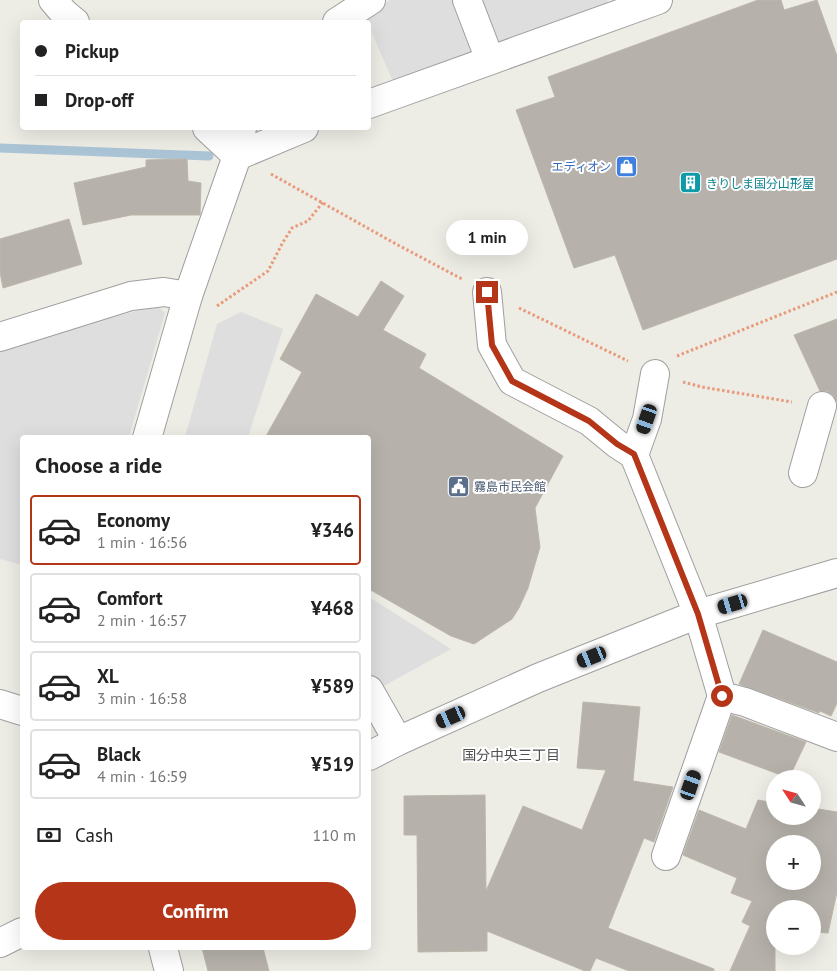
<!DOCTYPE html>
<html lang="en">
<head>
<meta charset="utf-8">
<style>
  body { margin:0; font-family:"PT Sans","Noto Sans JP",sans-serif; background:#f2f2f2; color:#222; height:100vh; display:flex; flex-direction:column; font-size:19px; white-space:nowrap }
  * { box-sizing:border-box; margin:0 }
  p { font-size:16px; color:#767676 }
  .icon { flex:none; width:28px; height:28px; fill:none; stroke:currentColor; stroke-width:2; stroke-linecap:round; stroke-linejoin:round }
  .map { position:relative; flex:1; overflow:hidden }
  .details { position:absolute; left:20px; top:435px; width:351px; height:515px; display:flex; flex-direction:column; background:#fff; border-radius:5px; box-shadow:0 5px 20px #0002 }
  .details>* { flex:none }
  .banner { position:absolute; left:20px; top:20px; width:351px; height:110px; border-radius:5px; box-shadow:0 5px 20px #0002; display:grid; align-content:center; height:110px; padding:0 15px; background:#fff }
  .needle { width:32px; rotate:306deg }
  .buttons { position:absolute; left:766px; top:770px; display:grid; gap:10px }
  .buttons a { display:grid; place-items:center; width:55px; height:55px; border-radius:50%; background:#fff; box-shadow:0 5px 20px #0002; font-size:25px }
  .end { position:absolute; width:22px; height:22px; margin:-11px; border:6px solid #b43518; background:#fff; box-shadow:0 0 0 2px #fff }
  .from { border-radius:50% }
  .bubble { position:absolute; height:35px; border-radius:18px; background:#fff; box-shadow:0 5px 20px #0002; font-size:16px; font-weight:700; line-height:35px; text-align:center }
  .car { position:absolute; width:15px; height:30px; margin:-15px -8px; border-radius:6px; box-shadow:0 0 4px 1px #0007; background:linear-gradient(#222 24%,#8ab4d8 0 40%,#222 0 76%,#8ab4d8 0 86%,#222 0) }
  .banner b { display:flex; align-items:center; gap:18px; height:48px; font-size:19px }
  .banner b+b { border-top:1px solid #e0e0e0 }
  .banner i { width:12px; height:12px; background:#222 }
  ul { padding:0; list-style:none }
  li { display:flex; align-items:center; gap:15px; height:70px; margin:0 10px 8px; padding:0 5px; border:2px solid #e0e0e0; border-radius:5px }
  li div { flex:1 }
  li b { display:block; font-size:19px }
  li em { font-style:normal; font-weight:700 }
  li.on { border-color:#b43518 }
  li>.icon { width:45px; height:45px; stroke-width:1.5 }
  h2 { padding:0 15px; font-size:22px; line-height:60px }
  .pay { display:flex; align-items:center; gap:12px; height:55px; padding:0 15px; font-size:19px }
  .pay p { margin-inline-start:auto }
  .button { display:flex; gap:10px; margin-top:auto; padding:10px 15px }
  .button a { flex:1; height:58px; border-radius:30px; background:#b43518; color:#fff; font-size:20px; font-weight:700; line-height:58px; text-align:center }
  .map>svg:first-child { display:block }
  .parking { fill:#dedede }
  .lines { fill:none; stroke-linecap:round; stroke-linejoin:round }
  .stream { stroke:#aac4d6; stroke-width:9 }
  .building { fill:#b6b2ab; stroke:#bdb6a9; fill-rule:evenodd }
  .minor-casing { stroke:#9f9f9f; stroke-width:30 }
  .path { stroke:#e99a7a; stroke-width:3; stroke-dasharray:2.5 2.5; stroke-linecap:butt }
  .minor { stroke:#fff; stroke-width:28 }
  .route { stroke:#b43518; stroke-width:6 }
  .labels { text-anchor:middle; dominant-baseline:central; stroke-width:4; stroke-linejoin:round; paint-order:stroke }
  .shop-label { font-size:12px; fill:#366cbe; stroke:#fff; text-anchor:end }
  .culture-label { font-size:12px; fill:#0d838f; stroke:#fff; text-anchor:start }
  .service-label { font-size:12px; fill:#4e5e75; stroke:#fff; text-anchor:start }
  .neighbourhood-label { font-size:14px; fill:#515151; stroke:#fff }
</style>
</head>
<body>
<div class="map">
<svg width="837" height="971" viewBox="0 0 837 971">
  <rect width="100%" height="100%" fill="#edece5"/>
  <g class="parking">
    <path d="M390 0H459L481 55 394 84 365 17Z"/>
    <path d="M478 0H607L614 16 496 48Z"/>
    <path d="M157 306 165 313 129 437 22 438V565L0 559V347L48 333Z"/>
    <path d="M241 312 283 329 248 437H185L217 324Z"/>
    <path d="M369 597 451 649 369 694Z"/>
  </g>
  <g class="lines">
    <path class="stream" d="M0 148 209 156"/>
  </g>
  <g class="building">
    <path d="M758 0H781L784 10 817 0 837 56V259L643 330 615 255 574 268 516 110 555 97 548 77Z"/>
    <path d="M187 159 188 181 201 183 200 215H131L83 225 74 183 146 167V160Z"/>
    <path d="M69 219 82 264 3 288 0 272V239Z"/>
    <path d="M381 281 404 296 383 330 426 354 419 368 563 456 535 508 540 547 528 588 519 608 512 619 474 644 451 636 369 589V438H265L302 372 280 359 316 294 358 317Z"/>
    <path d="M837 319V402L833 395 827 391H820L794 335Z"/>
    <path d="M763 630 837 662V703L831 716 820 711 819 713 739 684Z"/>
    <path d="M583 702 640 707 633 781 673 787 654 842 644 838 608 928 714 969V971H629L596 958 590 971H585L487 931V951L418 952 417 835H404V796L485 795 486 891 523 806 582 830 606 770 577 768Z"/>
    <path d="M732 715 806 742 789 778 719 752Z"/>
    <path d="M758 800 775 803V816H812V808L837 812V892L828 933 812 932V909H775V971H730L750 926 742 922 752 901 731 893 737 878 683 855 699 810 746 829ZM775 844H812V881H775Z"/>
    <path d="M202 948H263L269 971H208Z"/>
  </g>
  <g class="lines">
    <defs>
      <g id="minor">
        <path d="M53 0 64 13 75 22"/>
        <path d="M467 0 490 60"/>
        <path d="M337 22 371 0"/>
        <path d="M369 104 658 0"/>
        <path d="M207 128 237 156"/>
        <path d="M237 156 304 128"/>
        <path d="M487 292 492 345 512 381 589 421 617 444 634 455 647 419 655 374"/>
        <path d="M0 337 131 296 164 292 188 296"/>
        <path d="M147 438 188 296 237 156 242 128"/>
        <path d="M634 455 698 614 722 696 745 702 837 737"/>
        <path d="M803 473 822 406"/>
        <path d="M369 690 398 741"/>
        <path d="M0 704 22 711"/>
        <path d="M369 756 398 741 538 678 698 614 837 573"/>
        <path d="M666 856 722 696"/>
        <path d="M0 943 22 932"/>
        <path d="M163 948 169 971"/>
      </g>
    </defs>
    <use href="#minor" class="minor-casing"/>
    <g class="path">
      <path d="M271 174 396 244 462 279"/>
      <path d="M217 306 268 271 283 242 292 228 308 221 323 202"/>
      <path d="M519 308 628 361"/>
      <path d="M677 356 837 292"/>
      <path d="M683 382 702 387 792 402"/>
    </g>
    <use href="#minor" class="minor"/>
  </g>
  <g class="lines">
    <path class="route" d="M487 292 492 345 512 381 589 421 617 444 634 454 698 614 722 696"/>
  </g>
  <defs>
    <symbol id="shop-square" viewBox="-11 -11 22 22"><rect x="-9" y="-9" width="18" height="18" rx="4" fill="#3f7fe0" stroke="#fff"/><path d="M-5-2.5h2.3a2.7 3.5 0 0 1 5.4 0H5L5.5 6h-11ZM-1.5-2.5h3a1.5 2.3 0 0 0-3 0Z" fill="#fff"/></symbol>
    <symbol id="building-square" viewBox="-11 -11 22 22"><rect x="-9" y="-9" width="18" height="18" rx="4" fill="#0f9aa8" stroke="#fff"/><path d="M-4-6H4V6H1V3H-1V6H-4ZM-2.5-4.3h1.7v1.8h-1.7ZM.8-4.3h1.7v1.8H.8ZM-2.5-1h1.7V.8h-1.7ZM.8-1h1.7V.8H.8Z" fill="#fff"/></symbol>
    <symbol id="civic-square" viewBox="-11 -11 22 22"><rect x="-9" y="-9" width="18" height="18" rx="4" fill="#5c6f8a" stroke="#fff"/><path d="M-.6-6.5H3V-4.5H.6V-3L4-1V1h2V6H-6V1h2V-1L-.6-3ZM-1.2 2.5V6h2.4V2.5Z" fill="#fff"/></symbol>
  </defs>
  <g fill-rule="evenodd">
    <use href="#shop-square" x="614" y="154" width="25" height="25"/>
    <use href="#building-square" x="678" y="170" width="25" height="25"/>
    <use href="#civic-square" x="446" y="474" width="25" height="25"/>
  </g>
  <g class="labels">
    <g class="shop-label">
      <text x="611" y="166">エディオン</text>
    </g>
    <g class="culture-label">
      <text x="706" y="183">きりしま国分山形屋</text>
    </g>
    <g class="service-label">
      <text x="474" y="486">霧島市民会館</text>
    </g>
    <g class="neighbourhood-label">
      <text x="511" y="755">国分中央三丁目</text>
    </g>
  </g>
</svg>
<div class="buttons">
<a><svg class="needle" viewBox="-14 -14 28 28"><path d="M0-13l5 13h-10z" fill="#e53935"/><path d="M0 13l5-13h-10z" fill="#767676"/></svg></a>
<a>+</a>
<a>−</a>
</div>
<i class="end from" style="left:722px;top:696px"></i>
<i class="end" style="left:487px;top:292px"></i>
<div class="bubble" style="left:446px;top:220px;width:82px">1 min</div>
<i class="car" style="left:647px;top:419px;rotate:199deg"></i>
<i class="car" style="left:733px;top:604px;rotate:253deg"></i>
<i class="car" style="left:592px;top:657px;rotate:248deg"></i>
<i class="car" style="left:451px;top:717px;rotate:246deg"></i>
<i class="car" style="left:691px;top:785px;rotate:19deg"></i>
<div class="banner">
<b><i class="from"></i>Pickup</b>
<b><i></i>Drop-off</b>
</div>
<section class="details">
<h2>Choose a ride</h2>
<ul>
<li class="on"><svg class="icon" aria-label="car" viewBox="0 0 24 24"><path d="M5 17H2v-5l4-1 3-4h7l3 4 3 1v5h-3M9 17h6M6 11h13"/><circle cx="7" cy="17" r="2"/><circle cx="17" cy="17" r="2"/></svg><div><b>Economy</b><p>1 min · 16:56</p></div><em>¥346</em></li>
<li><svg class="icon" aria-label="car" viewBox="0 0 24 24"><path d="M5 17H2v-5l4-1 3-4h7l3 4 3 1v5h-3M9 17h6M6 11h13"/><circle cx="7" cy="17" r="2"/><circle cx="17" cy="17" r="2"/></svg><div><b>Comfort</b><p>2 min · 16:57</p></div><em>¥468</em></li>
<li><svg class="icon" aria-label="car" viewBox="0 0 24 24"><path d="M5 17H2v-5l4-1 3-4h7l3 4 3 1v5h-3M9 17h6M6 11h13"/><circle cx="7" cy="17" r="2"/><circle cx="17" cy="17" r="2"/></svg><div><b>XL</b><p>3 min · 16:58</p></div><em>¥589</em></li>
<li><svg class="icon" aria-label="car" viewBox="0 0 24 24"><path d="M5 17H2v-5l4-1 3-4h7l3 4 3 1v5h-3M9 17h6M6 11h13"/><circle cx="7" cy="17" r="2"/><circle cx="17" cy="17" r="2"/></svg><div><b>Black</b><p>4 min · 16:59</p></div><em>¥519</em></li>
</ul>
<div class="pay"><svg class="icon" aria-label="cash" viewBox="0 0 24 24"><path d="M3 7h18v10H3z"/><circle cx="12" cy="12" r="2"/></svg>Cash<p>110 m</p></div>
<div class="button"><a>Confirm</a></div>
</section>
</div>
</body>
</html>
